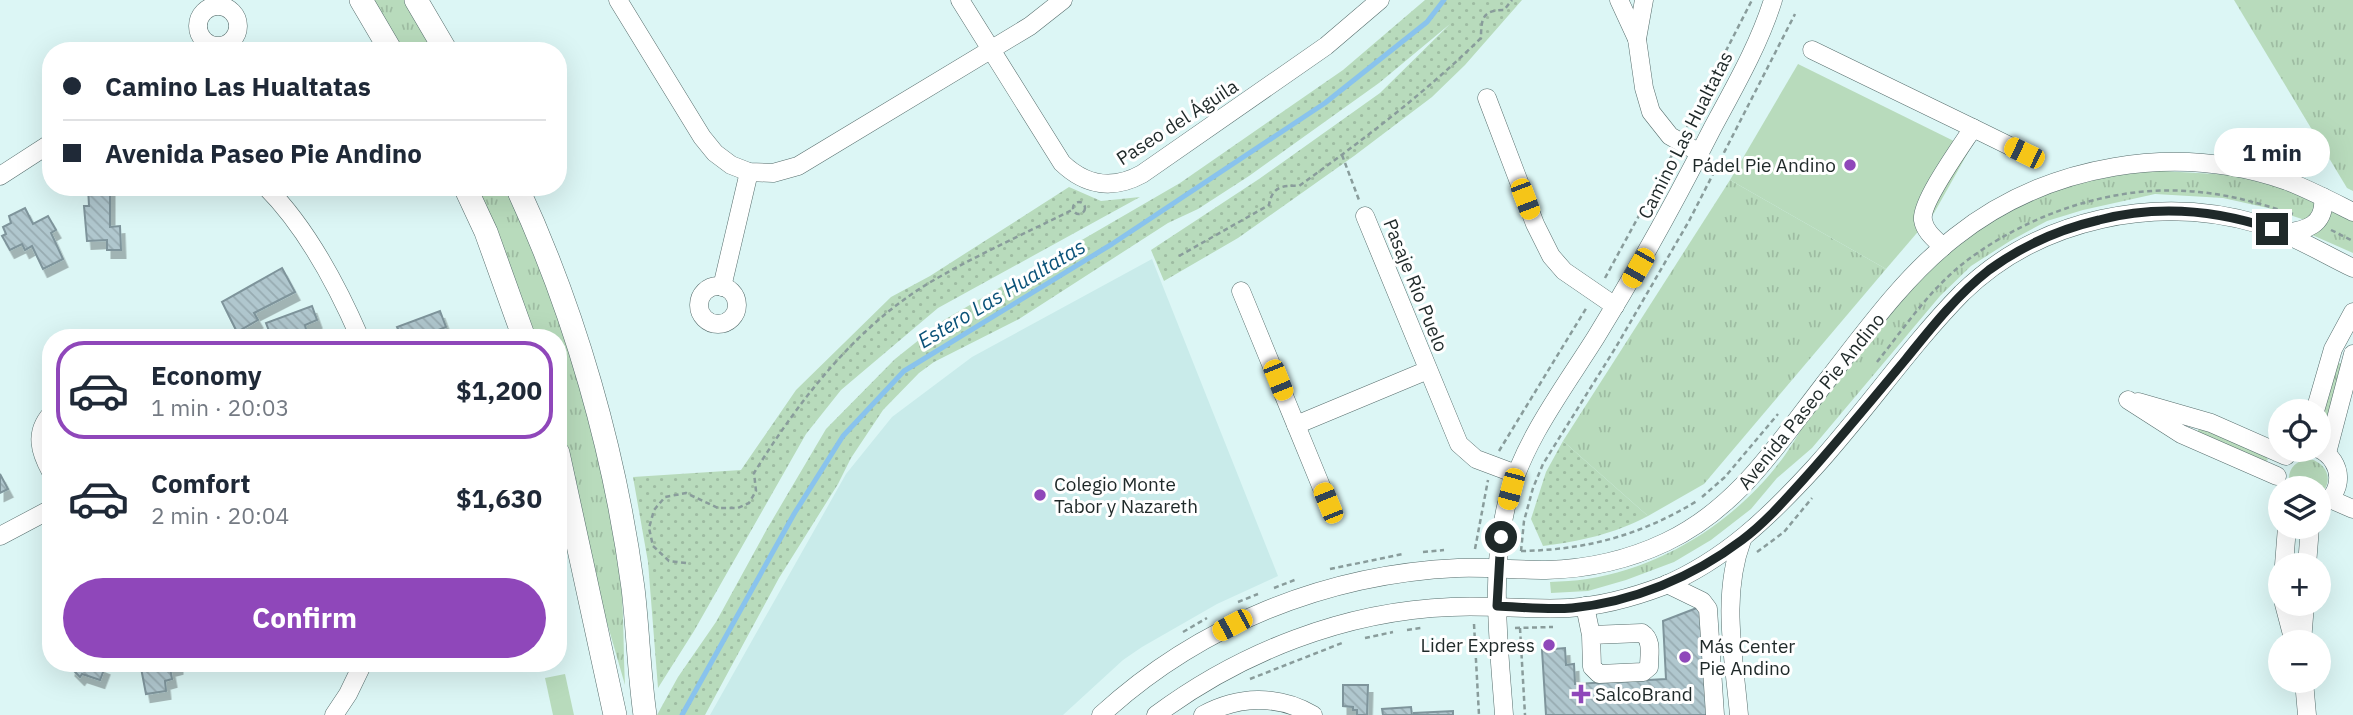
<!DOCTYPE html>
<html lang="en">
<head>
<meta charset="utf-8">
<style>
  body { margin:0; font-family:"IBM Plex Sans",sans-serif; background:#f6f6f7; color:#1f2937; height:100vh; display:flex; flex-direction:column; font-size:26px; white-space:nowrap }
  * { box-sizing:border-box; margin:0 }
  p { font-size:23px; color:#747a83 }
  .icon { flex:none; width:38px; height:38px; fill:none; stroke:currentColor; stroke-width:2; stroke-linecap:round; stroke-linejoin:round }
  .map { position:relative; flex:1; overflow:hidden }
  .sheet { position:absolute; left:42px; top:329px; width:525px; height:343px; display:flex; flex-direction:column; background:#fff; border-radius:28px; box-shadow:0 7px 28px #0002 }
  .sheet>* { flex:none }
  .banner { position:absolute; left:42px; top:42px; width:525px; height:154px; border-radius:28px; box-shadow:0 7px 28px #0002; display:grid; align-content:center; height:154px; padding:0 21px; background:#fff }
  .tools { position:absolute; left:2268px; top:399px; display:grid; gap:14px }
  .tools a { display:grid; place-items:center; width:63px; height:63px; border-radius:50%; background:#fff; box-shadow:0 7px 28px #0002; font-size:35px }
  .end { position:absolute; width:32px; height:32px; margin:-16px; border:9px solid #1f2929; background:#fff; box-shadow:0 0 0 4px #fff }
  .from { border-radius:50% }
  .bubble { position:absolute; height:49px; border-radius:24px; background:#fff; box-shadow:0 7px 28px #0002; font-size:23px; font-weight:700; line-height:49px; text-align:center }
  .car { position:absolute; width:21px; height:42px; margin:-21px -10px; border-radius:9px; box-shadow:0 0 5px 2px #0007; background:linear-gradient(#f5c518 24%,#345 0 40%,#f5c518 0 76%,#345 0 86%,#f5c518 0) }
  .banner b { display:flex; align-items:center; gap:24px; height:66px; font-size:26px }
  .banner b+b { border-top:2px solid #e0e1e3 }
  .banner i { width:18px; height:18px; background:#1f2937 }
  ul { padding:12px 0 0; list-style:none }
  li { display:flex; align-items:center; gap:21px; height:98px; margin:0 14px 10px; padding:0 7px; border:4px solid transparent; border-radius:28px }
  li div { flex:1 }
  li b { display:block; font-size:26px }
  li em { font-style:normal; font-weight:700 }
  li.active { border-color:#8f47ba }
  li>.icon { width:63px; height:63px; stroke-width:1.5 }
  .primary-button { display:flex; gap:14px; margin-top:auto; padding:14px 21px }
  .primary-button a { flex:1; height:80px; border-radius:42px; background:#8f47ba; color:#fff; font-size:28px; font-weight:700; line-height:80px; text-align:center }
  .map>svg:first-child { display:block }
  .built { fill:#c9ebea }
  .grass { fill:url(#grass-tufts) }
  .park { fill:url(#park-dots) }
  .pitch { fill:#b8dbbc }
  .lines { fill:none; stroke-linecap:round; stroke-linejoin:round }
  .stream { stroke:#89c3ed; stroke-width:5 }
  .building { fill:url(#building-back-hatch); stroke:#7e949b; stroke-width:2; filter:url(#shadow) }
  .minor-casing { stroke:#566d6c; stroke-width:19 }
  .major-casing { stroke:#566d6c; stroke-width:24 }
  .path { stroke:#899c9b; stroke-width:2.5; stroke-dasharray:5 3.5; stroke-linecap:butt }
  .minor { stroke:#fff; stroke-width:18 }
  .major { stroke:#fff; stroke-width:23 }
  .route { stroke:#1f2929; stroke-width:9 }
  .poi-dot { fill:#8f47ba; stroke:#fff; stroke-width:2.5 }
  .labels { text-anchor:middle; dominant-baseline:central; stroke-width:6; stroke-linejoin:round; paint-order:stroke }
  .street-label { font-size:19px; fill:#1f2929; stroke:#fff }
  .poi-label { font-size:19px; fill:#1f2929; stroke:#fff; text-anchor:start }
  .water-label { font-size:21px; font-style:italic; fill:#0b5279; stroke:#fff }
</style>
</head>
<body>
<div class="map">
<svg width="2353" height="715" viewBox="0 0 2353 715">
  <defs>
    <pattern id="grass-tufts" width="24" height="20" patternUnits="userSpaceOnUse" patternTransform="scale(1.75)"><rect width="24" height="20" fill="#b8dbbc"/><path d="M3 7l-1-3M5 7V3M7 7l1-3M15 17l-1-3M17 17v-4M19 17l1-3" fill="none" stroke="#9ebca2"/></pattern>
    <pattern id="park-dots" width="8" height="8" patternUnits="userSpaceOnUse" patternTransform="scale(1.75)"><rect width="8" height="8" fill="#b8dbbc"/><path d="M2 2h.1M6 6h.1" fill="none" stroke="#9ebca2" stroke-width="1.8" stroke-linecap="round"/></pattern>
    <pattern id="building-back-hatch" width="6" height="6" patternUnits="userSpaceOnUse" patternTransform="scale(1.75)"><rect width="6" height="6" fill="#b0c7ce"/><path d="M-1 5l2 2M0 0l6 6M5-1l2 2" fill="none" stroke="#97abb1"/></pattern>
    <filter id="shadow"><feDropShadow dx="4.5" dy="8" stdDeviation="0" flood-color="#0004"/></filter>
  </defs>
  <rect width="100%" height="100%" fill="#dcf6f5"/>
  <path class="built" d="M1152 259 1278 576 1217 604 1142 647 1123 660 1063 715H710L846 474 892 417 972 357Z"/>
  <g class="grass">
    <path d="M372 0H405L436 51H402Z"/>
    <path d="M2234 0H2353V191L2347 188Z"/>
    <path d="M2145 170 2232 175 2285 188 2319 203 2308 221 2268 208 2223 198 2155 194 2083 210 2047 221 2010 241 1971 266 1940 296 1812 448 1777 478 1751 509 1711 540 1674 562 1626 580 1588 591 1551 593 1550 582C1562 581 1575 581 1587 579 1665 567 1739 519 1785 455 1798 437 1808 415 1821 397 1836 377 1853 358 1869 339 1893 309 1917 278 1947 252 1986 218 2046 188 2097 176 2112 173 2129 172 2145 170Z"/>
    <path d="M1730 180 1886 269 1704 484 1648 516 1563 441Z"/>
    <path d="M475 187H506C546 274 576 366 598 459 607 494 616 532 620 568 624 607 623 646 625 685L591 567 558 417V338H536Z"/>
    <path d="M2329 207 2353 219V253L2310 234C2324 230 2330 222 2329 207Z"/>
    <path d="M2341 363 2342 366 2323 433 2320 434 2319 426 2337 364Z"/>
    <path d="M2202 428 2265 455 2268 460 2264 462 2198 434V430Z"/>
    <path d="M2310 459C2329 464 2334 483 2319 496V488H2291C2285 473 2293 460 2310 459Z"/>
  </g>
  <g class="park">
    <path d="M1425 0H1522L1465 65 1432 97 1354 156 1238 238 1164 281 1151 250 1259 179 1380 93 1450 24 1379 83 1249 176 1198 209 1168 223 1019 319 934 362 919 373 883 410 851 458 838 484 779 578 705 715H657L678 677 716 622 767 529 826 429 895 359 944 320 1180 183 1343 70Z"/>
    <path d="M1069 187 1101 201 1140 197 938 308 841 390 806 434 694 631 658 688 648 562 633 477 741 470 796 390 891 297 930 276Z"/>
    <path d="M1563 441 1648 516C1614 534 1581 541 1543 546L1531 519 1546 472Z"/>
  </g>
  <g class="pitch">
    <path d="M1798 64 1970 149 1934 213 1886 269 1730 180Z"/>
    <path d="M565 674 574 715H553L545 678Z"/>
  </g>
  <g class="lines">
    <path class="stream" d="M682 715 794 514 843 436 904 371 1112 244 1325 103 1427 22 1444 0"/>
  </g>
  <g class="building">
    <path d="M88 187H110V227L120 226 121 250H107V240L87 241 84 206H89Z"/>
    <path d="M25 208 33 224 48 216 56 230 51 233 63 259 43 269 32 246 25 250 22 244 10 250 2 236 6 234 3 227 11 223 9 216Z"/>
    <path d="M282 268 295 292 254 313 258 320 237 332 222 302Z"/>
    <path d="M312 306 317 320 305 325 308 338H273L271 336 266 323Z"/>
    <path d="M440 311 446 327 438 330 441 338H402L397 327Z"/>
    <path d="M0 474 8 489 0 493Z"/>
    <path d="M1702 606 1708 715H1546L1542 650 1565 648 1566 665 1574 664 1575 684 1666 679 1663 621Z"/>
    <path d="M72 663H95L105 667 100 680 82 674 80 677 71 668Z"/>
    <path d="M145 663H178V666L170 668 172 679 165 681 166 691 146 694 141 668 145 667Z"/>
    <path d="M1343 685H1368L1367 715H1357V710H1353V707L1343 706Z"/>
    <path d="M1411 707 1412 715H1383L1382 709Z"/>
    <path d="M1453 711V715H1414V713Z"/>
  </g>
  <g class="lines">
    <defs>
      <g id="minor">
        <path d="M618 0 702 137 715 153 731 165 749 172 773 173 798 166 1030 26 1063 0"/>
        <path d="M960 0 1062 163C1086 186 1113 190 1142 174L1326 46 1380 0"/>
        <path d="M1619 0 1637 39"/>
        <path d="M1644 0 1637 39 1644 88 1651 112 1670 136 1700 153"/>
        <circle cx="218" cy="26" r="20"/>
        <path d="M1812 50 1973 128"/>
        <path d="M1487 98 1535 224 1551 256 1564 271 1615 306"/>
        <path d="M0 176 51 143"/>
        <path d="M266 187C307 228 337 285 360 338"/>
        <path d="M1365 216 1459 444 1476 459 1516 474"/>
        <path d="M2282 233C2306 231 2326 225 2323 197"/>
        <path d="M1943 247C1935 239 1925 232 1923 220 1920 203 1962 145 1973 128L2024 153"/>
        <circle cx="718" cy="305" r="19"/>
        <path d="M722 287 749 172"/>
        <path d="M1241 291 1328 503"/>
        <path d="M2128 400 2181 434 2277 476"/>
        <path d="M2138 402 2211 423 2286 456"/>
        <path d="M2315 411 2333 349 2353 312"/>
        <path d="M51 414C34 433 40 452 51 472"/>
        <path d="M1296 425 1428 370"/>
        <path d="M2319 449C2344 461 2345 494 2319 506"/>
        <path d="M2327 453 2353 354"/>
        <path d="M2330 499 2353 509"/>
        <path d="M0 536 51 509"/>
        <path d="M2284 565 2287 527"/>
        <path d="M2307 565 2310 527"/>
        <path d="M1667 584 1702 601 1708 609 1715 715"/>
        <path d="M2284 604 2294 642"/>
        <path d="M1585 606 1591 635 1592 667 1599 674 1643 672 1649 667C1649 655 1653 640 1642 633L1591 635"/>
        <path d="M2302 642 2305 604"/>
        <path d="M2304 681 2307 715"/>
        <path d="M334 715 348 694 363 663"/>
        <path d="M1101 715C1199 625 1326 574 1458 568 1488 567 1517 570 1546 570 1588 569 1628 560 1666 542 1740 507 1780 440 1829 378 1867 329 1906 275 1955 237 2047 164 2176 142 2287 181 2310 190 2331 201 2353 212"/>
        <path d="M1156 715C1241 652 1345 611 1451 607 1490 605 1530 610 1569 608 1600 606 1634 597 1663 586 1725 560 1770 516 1814 468 1866 411 1909 347 1962 293 2039 218 2157 194 2259 224 2291 234 2322 253 2353 268"/>
        <path d="M1203 715C1238 696 1277 694 1313 715"/>
        <path d="M1504 715C1499 644 1489 569 1508 499 1524 440 1564 388 1596 337 1638 269 1676 200 1712 129 1734 88 1759 45 1773 0"/>
        <path d="M1739 715C1734 657 1721 596 1742 540"/>
      </g>
      <g id="major">
        <path d="M361 0 391 51"/>
        <path d="M416 0 446 51"/>
        <path d="M465 187 486 232 524 338"/>
        <path d="M517 187C575 312 615 452 633 588 638 630 639 673 645 715"/>
        <path d="M558 453 615 715"/>
      </g>
    </defs>
    <use href="#minor" class="minor-casing"/>
    <use href="#major" class="major-casing"/>
    <g class="path">
      <path d="M1687 127 1752 0"/>
      <path d="M1342 155 1359 200"/>
      <circle cx="1079" cy="208" r="6"/>
      <path d="M2331 230 2353 241"/>
      <path d="M1179 256 1269 205C1272 187 1282 185 1299 186 1363 140 1425 93 1481 38 1481 18 1483 10 1504 10L1512 0"/>
      <path d="M1605 278 1672 155"/>
      <path d="M1877 362C1904 328 1930 289 1965 262 2029 213 2118 183 2199 192 2231 195 2262 204 2293 214"/>
      <path d="M1499 451 1587 307"/>
      <path d="M1702 497 1725 477 1778 414"/>
      <path d="M1475 549 1488 480"/>
      <path d="M1521 551C1587 550 1641 535 1697 501"/>
      <path d="M1521 551 1524 521 1533 488 1543 464 1616 347 1689 221 1795 14"/>
      <path d="M1423 552 1444 550"/>
      <path d="M1757 552 1784 532 1812 498"/>
      <path d="M686 563 669 561 653 546 649 528 654 510 665 497 686 493 718 508H738L749 503 756 491 754 473C800 399 858 324 934 280 979 254 1026 233 1072 210"/>
      <path d="M1330 569 1403 554"/>
      <path d="M1274 588 1297 579"/>
      <path d="M1238 602 1258 594"/>
      <path d="M1474 624 1479 715"/>
      <path d="M1515 628 1553 627"/>
      <path d="M1520 628 1525 715"/>
      <path d="M1407 630 1421 628"/>
      <path d="M1183 632 1207 618"/>
      <path d="M1365 638 1393 632"/>
      <path d="M1250 679 1342 643"/>
    </g>
    <use href="#minor" class="minor"/>
    <use href="#major" class="major"/>
  </g>
  <g class="lines">
    <path class="route" d="M1501 537 1497 606C1522 607 1547 610 1572 608 1633 602 1693 577 1742 540 1765 523 1784 501 1803 480 1838 441 1872 400 1906 359 1931 328 1957 295 1989 270 2022 246 2060 229 2099 220 2157 205 2216 210 2272 229"/>
  </g>
  <g class="poi-dot">
    <circle cx="1850" cy="165" r="7"/>
    <circle cx="1040" cy="495" r="7"/>
    <circle cx="1549" cy="645" r="7"/>
    <circle cx="1685" cy="657" r="7"/>
    <path d="M1577.5 683.5h7v7h7v7h-7v7h-7v-7h-7v-7h7z"/>
  </g>
  <g class="labels">
    <g class="street-label">
      <text transform="translate(1177 122) rotate(-33)">Paseo del Águila</text>
      <text transform="translate(1685 135) rotate(-63)">Camino Las Hualtatas</text>
      <text transform="translate(1416 285) rotate(68)">Pasaje Río Puelo</text>
      <text transform="translate(1811 401) rotate(-51)">Avenida Paseo Pie Andino</text>
    </g>
    <g class="poi-label">
      <text x="1836" y="165" text-anchor="end">Pádel Pie Andino</text>
      <text x="1054" y="484">Colegio Monte<tspan x="1054" dy="22">Tabor y Nazareth</tspan></text>
      <text x="1535" y="645" text-anchor="end">Lider Express</text>
      <text x="1699" y="646">Más Center<tspan x="1699" dy="22">Pie Andino</tspan></text>
      <text x="1595" y="694">SalcoBrand</text>
    </g>
    <g class="water-label">
      <text transform="translate(1001 293) rotate(-31)">Estero Las Hualtatas</text>
    </g>
  </g>
</svg>
<div class="tools">
<a><svg class="icon" aria-label="locate" viewBox="0 0 24 24"><circle cx="12" cy="12" r="6"/><path d="M12 2v4M12 18v4M2 12h4M18 12h4"/></svg></a>
<a><svg class="icon" aria-label="layers" viewBox="0 0 24 24"><path d="M12 4l9 5-9 5-9-5zM3 14l9 5 9-5"/></svg></a>
<a>+</a>
<a>−</a>
</div>
<i class="end from" style="left:1501px;top:537px"></i>
<i class="end" style="left:2272px;top:229px"></i>
<div class="bubble" style="left:2214px;top:128px;width:116px">1 min</div>
<i class="car" style="left:2024px;top:153px;rotate:296deg"></i>
<i class="car" style="left:1525px;top:199px;rotate:159deg"></i>
<i class="car" style="left:1638px;top:268px;rotate:210deg"></i>
<i class="car" style="left:1278px;top:380px;rotate:158deg"></i>
<i class="car" style="left:1511px;top:489px;rotate:195deg"></i>
<i class="car" style="left:1328px;top:503px;rotate:338deg"></i>
<i class="car" style="left:1232px;top:625px;rotate:242deg"></i>
<div class="banner">
<b><i class="from"></i>Camino Las Hualtatas</b>
<b><i></i>Avenida Paseo Pie Andino</b>
</div>
<section class="sheet">
<ul>
<li class="active"><svg class="icon" aria-label="car" viewBox="0 0 24 24"><path d="M5 17H2v-5l4-1 3-4h7l3 4 3 1v5h-3M9 17h6M6 11h13"/><circle cx="7" cy="17" r="2"/><circle cx="17" cy="17" r="2"/></svg><div><b>Economy</b><p>1 min · 20:03</p></div><em>$1,200</em></li>
<li><svg class="icon" aria-label="car" viewBox="0 0 24 24"><path d="M5 17H2v-5l4-1 3-4h7l3 4 3 1v5h-3M9 17h6M6 11h13"/><circle cx="7" cy="17" r="2"/><circle cx="17" cy="17" r="2"/></svg><div><b>Comfort</b><p>2 min · 20:04</p></div><em>$1,630</em></li>
</ul>
<div class="primary-button"><a>Confirm</a></div>
</section>
</div>
</body>
</html>
